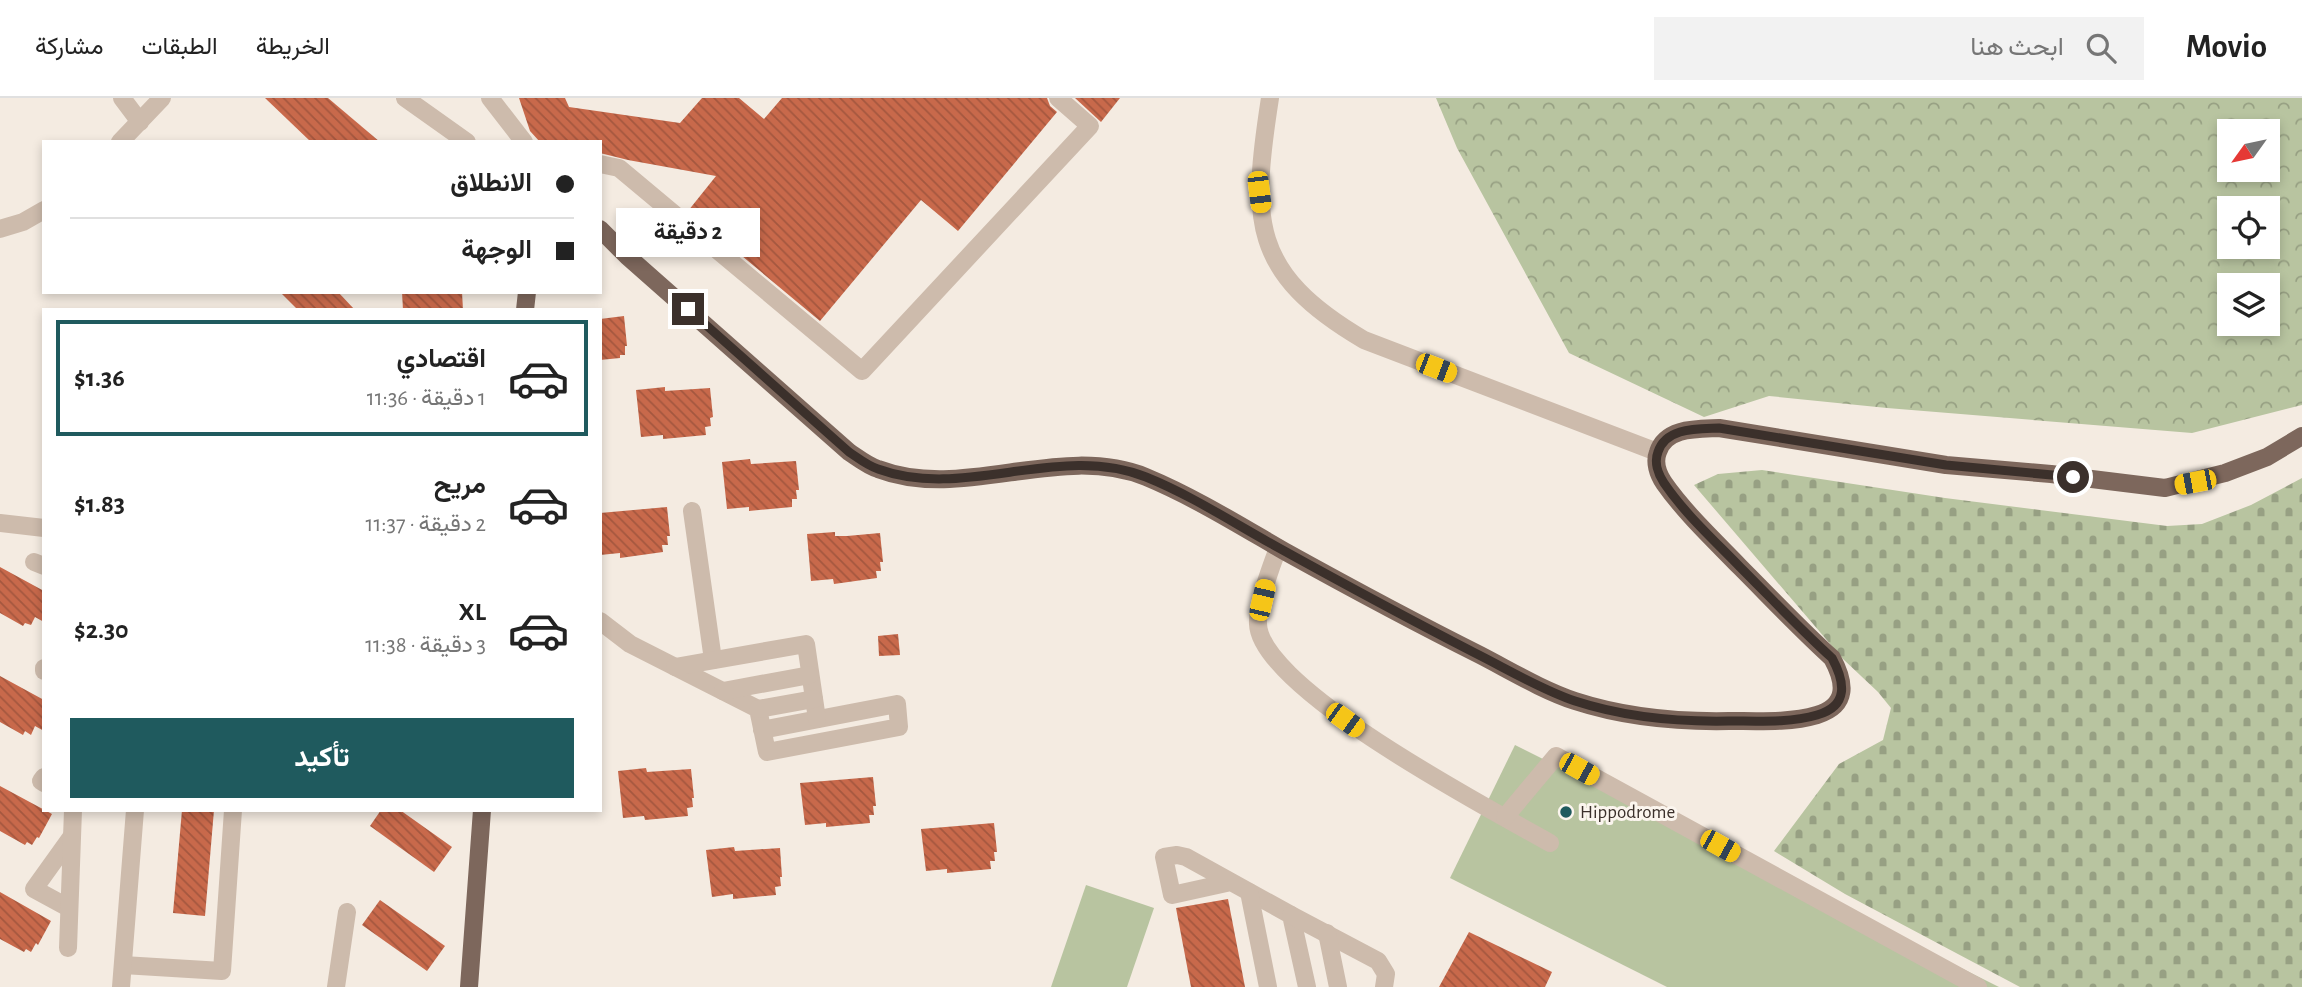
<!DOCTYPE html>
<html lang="ar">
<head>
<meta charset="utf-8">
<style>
  body { margin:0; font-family:"Alegreya Sans",Vazirmatn,sans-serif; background:#f2f2f2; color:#222; direction:rtl; height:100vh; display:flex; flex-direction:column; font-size:26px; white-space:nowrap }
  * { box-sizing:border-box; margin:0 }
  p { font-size:23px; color:#767676 }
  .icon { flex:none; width:38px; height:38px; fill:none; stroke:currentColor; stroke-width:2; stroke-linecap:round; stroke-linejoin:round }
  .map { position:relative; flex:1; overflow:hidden; direction:ltr }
  .side { position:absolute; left:42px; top:210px; width:560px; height:504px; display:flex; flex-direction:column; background:#fff; border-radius:0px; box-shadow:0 4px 10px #0003; direction:rtl }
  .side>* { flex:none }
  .hud { position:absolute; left:42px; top:42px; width:560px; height:154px; border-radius:0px; box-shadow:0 4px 10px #0003; direction:rtl; display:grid; align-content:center; height:154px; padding:0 28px; background:#fff }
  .needle { width:46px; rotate:237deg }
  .buttons { position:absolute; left:2217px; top:21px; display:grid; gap:14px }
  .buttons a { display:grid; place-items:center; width:63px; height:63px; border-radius:0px; background:#fff; box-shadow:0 4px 10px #0003; font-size:35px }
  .end { position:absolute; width:32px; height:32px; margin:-16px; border:9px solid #3b302b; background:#fff; box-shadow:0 0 0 4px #fff }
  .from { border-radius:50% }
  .bubble { position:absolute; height:49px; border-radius:0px; background:#fff; box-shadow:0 4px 10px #0003; font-size:23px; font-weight:700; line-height:49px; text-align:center; direction:rtl }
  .car { position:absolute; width:21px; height:42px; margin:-21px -10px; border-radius:9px; box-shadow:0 0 5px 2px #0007; background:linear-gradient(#f5c518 24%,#345 0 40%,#f5c518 0 76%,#345 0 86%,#f5c518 0) }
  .hud b { display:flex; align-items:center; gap:24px; height:66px; font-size:26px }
  .hud b+b { border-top:2px solid #e0e0e0 }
  .hud i { width:18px; height:18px; background:#222 }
  ul { padding:12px 0 0; list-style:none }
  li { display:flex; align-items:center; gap:21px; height:116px; margin:0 14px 10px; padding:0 14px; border:4px solid transparent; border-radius:0px }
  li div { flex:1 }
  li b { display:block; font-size:26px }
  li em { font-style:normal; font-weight:700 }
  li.active { border-color:#1f5a5e }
  li>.icon { width:63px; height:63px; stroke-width:1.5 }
  .action { display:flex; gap:14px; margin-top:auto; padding:14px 28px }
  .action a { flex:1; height:80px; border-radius:0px; background:#1f5a5e; color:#fff; font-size:28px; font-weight:700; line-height:80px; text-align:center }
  header { display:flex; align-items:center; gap:42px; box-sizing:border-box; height:98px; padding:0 35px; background:#fff; border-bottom:2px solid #e0e0e0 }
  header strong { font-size:33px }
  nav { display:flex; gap:38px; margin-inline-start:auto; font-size:24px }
  .search { width:490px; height:63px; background:#f2f2f2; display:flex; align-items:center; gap:18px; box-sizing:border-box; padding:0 24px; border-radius:0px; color:#767676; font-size:26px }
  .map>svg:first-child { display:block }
  .green { fill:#b8c4a0 }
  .forest { fill:url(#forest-crowns); fill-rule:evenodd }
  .cemetery { fill:url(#cemetery-stones) }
  .building { fill:url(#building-back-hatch) }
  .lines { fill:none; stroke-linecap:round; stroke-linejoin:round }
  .minor { stroke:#cdbbac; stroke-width:18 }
  .major { stroke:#7d675c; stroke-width:18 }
  .route { stroke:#3b302b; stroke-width:9 }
  .poi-dot { fill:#1f5a5e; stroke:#fbf5ee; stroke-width:2.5 }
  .labels { text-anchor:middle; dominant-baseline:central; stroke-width:6; stroke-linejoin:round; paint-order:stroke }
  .poi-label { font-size:19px; fill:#3b302b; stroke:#fbf5ee; text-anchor:start }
</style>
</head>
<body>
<header>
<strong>Movio</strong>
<div class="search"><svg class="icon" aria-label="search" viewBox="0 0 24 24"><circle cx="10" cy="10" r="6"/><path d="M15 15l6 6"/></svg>ابحث هنا</div>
<nav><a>الخريطة</a><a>الطبقات</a><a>مشاركة</a></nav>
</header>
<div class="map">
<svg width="2302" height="889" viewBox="0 0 2302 889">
  <defs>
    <pattern id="forest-crowns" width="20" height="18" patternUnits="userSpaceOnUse" patternTransform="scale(1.75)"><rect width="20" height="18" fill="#b8c4a0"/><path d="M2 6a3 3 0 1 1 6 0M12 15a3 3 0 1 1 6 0" fill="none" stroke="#97a083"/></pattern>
    <pattern id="cemetery-stones" width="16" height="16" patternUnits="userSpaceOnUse" patternTransform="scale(1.75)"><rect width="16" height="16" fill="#b8c4a0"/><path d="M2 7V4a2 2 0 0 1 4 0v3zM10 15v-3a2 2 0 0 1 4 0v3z" fill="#97a083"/></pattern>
    <pattern id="building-back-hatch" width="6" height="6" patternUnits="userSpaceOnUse" patternTransform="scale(1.75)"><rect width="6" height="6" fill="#c8694b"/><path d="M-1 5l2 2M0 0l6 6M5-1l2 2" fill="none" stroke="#a4573f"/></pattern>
  </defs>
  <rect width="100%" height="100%" fill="#f4ebe1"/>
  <g class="green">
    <path d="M1515 647 1999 889H1667L1450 780Z"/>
    <path d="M1086 787 1154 810 1127 889H1051Z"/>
  </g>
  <path class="forest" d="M1436 0H2302V307L2192 335 1887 310 1769 298 1704 319 1569 255 1457 50ZM2230 33H2268V72H2230ZM2230 110H2268V149H2230ZM2230 187H2268V226H2230Z"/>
  <path class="cemetery" d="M1762 372 1945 400 2167 428 2202 426 2251 407 2302 380V889H2020L1845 796 1774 753 1839 666 1883 642 1891 610 1878 594 1843 561 1694 387 1718 376Z"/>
  <g class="building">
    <path d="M265 0H328L380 44H311Z"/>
    <path d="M519 0H565L569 9 680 25 702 0H739L764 21 782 0H1047L1050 8 1057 14 958 133 921 102 820 223 688 113 716 78 628 62 600 55V44H540L530 33Z"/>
    <path d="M1075 0H1120L1101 24Z"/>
    <path d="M280 194H338L355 212H298Z"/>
    <path d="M402 194H462L463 212H403Z"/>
    <path d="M624 218 627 248H625V257H620V260L600 262V221Z"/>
    <path d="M665 289V293L710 290 713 319 710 320 711 328 705 329 706 337 663 341V337L641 339 636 292Z"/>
    <path d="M750 361 751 366 796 363 799 392H796L797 401H792V409L749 413V409L727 411 722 364Z"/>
    <path d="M667 409 670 438H667L668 447H662L663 454 620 460V455L600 457V415Z"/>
    <path d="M835 434V438H847L880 435 883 464H880L881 473H876L877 480 834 486 833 481 811 483 807 436Z"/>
    <path d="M0 469 44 493V524L35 519 31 527 25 525 23 528 0 515Z"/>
    <path d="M898 536 900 557 879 558 878 538Z"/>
    <path d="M0 578 44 602V633L35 628 31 637 25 633 23 637 0 624Z"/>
    <path d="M646 670 647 674 691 671 694 700H692L693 709 687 710 688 718 645 722 644 718 623 720 618 673Z"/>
    <path d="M873 679 876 708H873L874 717H869L870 725 826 729V725L805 727 800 685Z"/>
    <path d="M0 688 52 716 39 740 37 739 32 747 27 744 25 747 0 733Z"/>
    <path d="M182 712H214L205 818 173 815Z"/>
    <path d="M381 712H400L452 749 434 774 370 728Z"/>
    <path d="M994 725 997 754H994L995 763H990L991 771 947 775V771L926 773 921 731Z"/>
    <path d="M734 749 735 753 780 750 782 779H780L781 788 775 789 776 797 733 801V796L712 799 706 752Z"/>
    <path d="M0 794 51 823 38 847 36 845 31 854 26 851 24 854 0 841Z"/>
    <path d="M1228 801 1245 889H1191L1176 810Z"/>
    <path d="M380 802 445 848 427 873 362 827Z"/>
    <path d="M1469 834 1552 874 1545 889H1439Z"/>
  </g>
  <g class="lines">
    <g class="minor">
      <path d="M122 0 140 24"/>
      <path d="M405 0 467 44"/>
      <path d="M490 0 524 44"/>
      <path d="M1270 0C1251 122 1250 175 1364 242L1657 354"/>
      <path d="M120 44 162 0"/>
      <path d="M600 66 619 70 862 273 1090 28 1058 0"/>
      <path d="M0 131 23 124 44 112"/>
      <path d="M692 413 713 562"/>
      <path d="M0 425 44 430"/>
      <path d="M1278 450C1271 469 1257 505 1258 526 1260 591 1494 713 1550 745"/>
      <path d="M34 464 44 468"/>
      <path d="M600 523 630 546 758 611 767 654 899 629 897 606 762 632"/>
      <path d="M675 569 806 546 817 621"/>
      <path d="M44 570V573"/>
      <path d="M723 593 810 577"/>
      <path d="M758 611 814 601"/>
      <path d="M44 679 41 683 44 685"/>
      <path d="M1505 719 1556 658 1978 889"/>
      <path d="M1231 784 1172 797 1164 759 1177 757 1186 759 1291 817 1307 889"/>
      <path d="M1249 794 1268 889"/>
      <path d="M69 810 34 791 72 738"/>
      <path d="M1291 817 1378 863 1386 876 1384 889"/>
      <path d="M1327 835 1338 889"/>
      <path d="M68 850 73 712"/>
      <path d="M123 867 222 873 233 712"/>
      <path d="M121 889 135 712"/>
      <path d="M336 889 347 814"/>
    </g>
    <g class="major">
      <path d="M600 131 627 158 849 354C858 360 868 368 878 371 965 404 1059 344 1146 379 1194 399 1239 427 1284 453 1349 489 1414 524 1480 557 1511 573 1542 592 1575 603 1624 619 1678 624 1729 623 1757 623 1790 625 1817 617 1849 607 1845 584 1832 560 1800 531 1770 499 1740 469 1714 442 1685 415 1664 385 1658 376 1654 364 1658 354 1666 329 1698 331 1719 330L1946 367 2051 376 2165 390 2225 375 2267 359 2302 338"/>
      <path d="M525 212 527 194"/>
      <path d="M469 889 482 712"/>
    </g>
  </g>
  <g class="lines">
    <path class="route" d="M688 211 849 354C858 360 868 368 878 371 965 403 1059 344 1146 379 1193 398 1235 426 1279 450 1344 486 1409 521 1475 555 1507 571 1540 591 1575 603 1624 619 1678 624 1729 623 1757 623 1790 625 1817 617 1849 608 1845 584 1832 560 1800 531 1770 499 1740 469 1714 442 1685 416 1664 385 1658 376 1654 364 1658 354 1666 329 1698 331 1719 330L1946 367 2073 379"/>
  </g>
  <circle class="poi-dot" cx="1566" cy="714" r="7"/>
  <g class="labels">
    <g class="poi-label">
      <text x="1580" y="714">Hippodrome</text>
    </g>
  </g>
</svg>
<div class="buttons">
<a><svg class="needle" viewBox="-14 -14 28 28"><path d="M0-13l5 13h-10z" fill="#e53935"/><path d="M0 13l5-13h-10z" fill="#767676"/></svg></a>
<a><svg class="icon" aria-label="locate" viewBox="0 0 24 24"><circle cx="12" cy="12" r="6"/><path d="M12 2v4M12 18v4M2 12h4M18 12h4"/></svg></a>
<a><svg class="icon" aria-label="layers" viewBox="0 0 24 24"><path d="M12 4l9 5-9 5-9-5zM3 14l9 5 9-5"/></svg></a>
</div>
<i class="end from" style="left:2073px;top:379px"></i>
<i class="end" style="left:688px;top:211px"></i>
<div class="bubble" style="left:616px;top:110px;width:144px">2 دقيقة</div>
<i class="car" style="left:1259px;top:94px;rotate:173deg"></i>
<i class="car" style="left:1436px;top:270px;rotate:111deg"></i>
<i class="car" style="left:2195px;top:384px;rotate:259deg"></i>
<i class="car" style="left:1262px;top:502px;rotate:13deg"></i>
<i class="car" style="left:1345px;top:622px;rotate:126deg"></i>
<i class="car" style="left:1579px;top:671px;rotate:119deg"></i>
<i class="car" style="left:1720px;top:748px;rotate:119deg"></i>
<div class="hud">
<b><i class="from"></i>الانطلاق</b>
<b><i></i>الوجهة</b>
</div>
<section class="side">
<ul>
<li class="active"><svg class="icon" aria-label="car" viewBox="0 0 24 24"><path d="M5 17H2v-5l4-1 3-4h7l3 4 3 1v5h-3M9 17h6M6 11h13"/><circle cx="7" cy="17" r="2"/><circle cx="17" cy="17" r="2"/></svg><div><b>اقتصادي</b><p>1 دقيقة · 11:36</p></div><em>$1.36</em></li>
<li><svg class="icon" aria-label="car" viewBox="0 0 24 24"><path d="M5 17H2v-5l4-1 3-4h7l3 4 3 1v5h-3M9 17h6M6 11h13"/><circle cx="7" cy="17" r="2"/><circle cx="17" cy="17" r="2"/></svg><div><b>مريح</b><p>2 دقيقة · 11:37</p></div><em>$1.83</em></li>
<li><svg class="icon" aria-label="car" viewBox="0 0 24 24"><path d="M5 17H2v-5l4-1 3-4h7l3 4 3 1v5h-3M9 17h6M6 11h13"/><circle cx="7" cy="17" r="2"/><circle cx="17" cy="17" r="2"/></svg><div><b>XL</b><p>3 دقيقة · 11:38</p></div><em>$2.30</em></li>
</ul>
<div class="action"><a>تأكيد</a></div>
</section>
</div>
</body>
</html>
